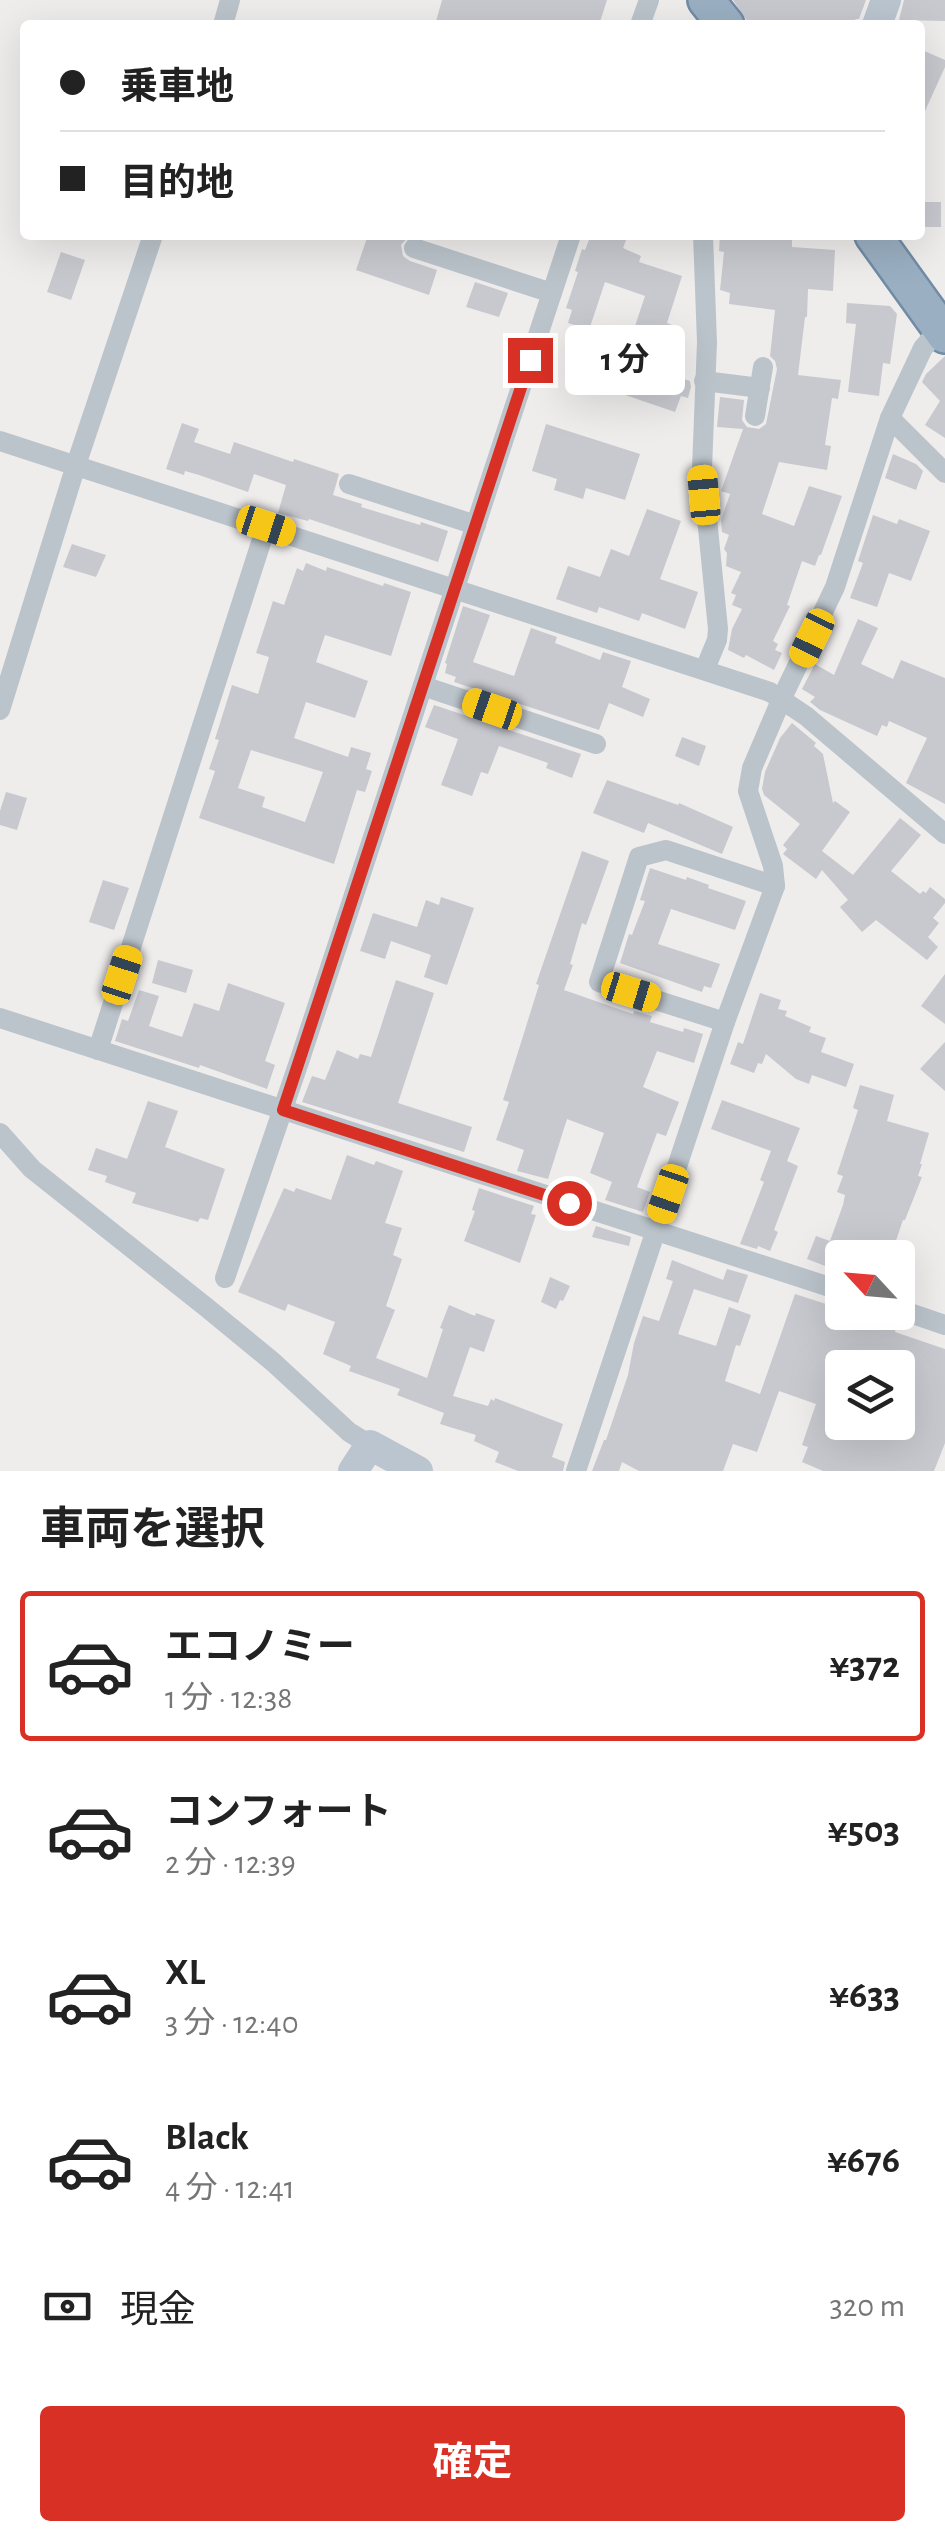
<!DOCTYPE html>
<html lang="ja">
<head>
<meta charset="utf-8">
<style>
  body { margin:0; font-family:"Alegreya Sans","Noto Sans JP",sans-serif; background:#f6f6f6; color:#222; height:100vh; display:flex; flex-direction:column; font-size:38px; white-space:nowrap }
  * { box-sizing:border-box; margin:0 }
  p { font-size:32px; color:#767676 }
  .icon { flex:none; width:55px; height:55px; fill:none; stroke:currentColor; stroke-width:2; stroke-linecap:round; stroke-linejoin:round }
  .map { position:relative; height:1471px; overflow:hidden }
  .side { display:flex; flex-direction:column; background:#fff; flex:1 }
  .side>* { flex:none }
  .guide { position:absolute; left:20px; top:20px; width:905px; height:220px; border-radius:10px; box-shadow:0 10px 40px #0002; display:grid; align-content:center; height:220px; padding:0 40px; background:#fff }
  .needle { width:65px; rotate:296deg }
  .fabs { position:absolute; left:825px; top:1240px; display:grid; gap:20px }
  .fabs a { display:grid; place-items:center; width:90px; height:90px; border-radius:10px; background:#fff; box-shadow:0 10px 40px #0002; font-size:50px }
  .end { position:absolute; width:45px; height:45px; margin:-22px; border:12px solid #d93025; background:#fff; box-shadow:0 0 0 5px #fff }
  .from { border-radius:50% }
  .bubble { position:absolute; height:70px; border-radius:10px; background:#fff; box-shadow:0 10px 40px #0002; font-size:32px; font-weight:700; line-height:70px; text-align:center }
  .car { position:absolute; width:30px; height:60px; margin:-30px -15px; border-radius:12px; box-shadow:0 0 8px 2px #0007; background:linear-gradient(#f5c518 24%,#345 0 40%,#f5c518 0 76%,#345 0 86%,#f5c518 0) }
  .guide b { display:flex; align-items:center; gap:35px; height:95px; font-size:38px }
  .guide b+b { border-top:2px solid #e0e0e0 }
  .guide i { width:25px; height:25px; background:#222 }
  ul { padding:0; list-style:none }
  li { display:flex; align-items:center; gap:30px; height:150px; margin:0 20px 15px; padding:0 20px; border:5px solid transparent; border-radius:10px }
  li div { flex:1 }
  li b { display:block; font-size:38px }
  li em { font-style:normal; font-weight:700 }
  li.active { border-color:#d93025 }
  li>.icon { width:90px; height:90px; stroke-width:1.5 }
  h2 { padding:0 40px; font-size:45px; line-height:120px }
  .pay { display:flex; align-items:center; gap:25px; height:110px; padding:0 40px; font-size:38px }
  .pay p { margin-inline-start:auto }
  .primary-button { display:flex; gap:20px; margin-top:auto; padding:20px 40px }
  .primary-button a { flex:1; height:115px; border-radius:10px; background:#d93025; color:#fff; font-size:40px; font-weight:700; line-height:115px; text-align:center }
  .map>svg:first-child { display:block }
  .building { fill:#c7c9cf; fill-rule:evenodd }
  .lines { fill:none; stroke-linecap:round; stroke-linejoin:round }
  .trunk-casing { stroke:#718ca5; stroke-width:40 }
  .minor { stroke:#bbc4cb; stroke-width:20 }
  .secondary { stroke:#bac5d0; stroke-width:30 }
  .trunk { stroke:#9aafc2; stroke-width:35 }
  .route { stroke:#d93025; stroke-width:12 }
</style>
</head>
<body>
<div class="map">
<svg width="945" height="1471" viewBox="0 0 945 1471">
  <rect width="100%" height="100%" fill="#efecec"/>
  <g class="building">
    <path d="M442 0H607L599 25H435Z"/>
    <path d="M733 0H866L859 19H854L859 21V25H750Z"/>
    <path d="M904 0H945V21L899 20Z"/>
    <path d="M920 49 945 60V67L920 122Z"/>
    <rect x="920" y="202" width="21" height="25"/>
    <path d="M368 235H410L401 245 403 256 410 261 437 270 429 295 356 270Z"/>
    <path d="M591 235H628L623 248 641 256 639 262 682 276 667 323 672 325 665 344 675 348 666 373 690 381 691 387 688 398 681 396 675 412 587 382 592 367 586 365 597 334 629 344 645 296 605 282 589 330 568 323 572 310 566 308 578 272 575 271 582 249 585 250Z"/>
    <path d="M720 235H786L792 237V247L835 250 833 291 808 289 807 317H805L798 375 841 380 838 399 832 398 825 445 831 446 827 470 779 462 762 514 794 526 809 486 842 496 821 555H819L815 566 802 561 787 605 790 606 773 641 778 644 775 650 782 653 774 670 746 655 744 658 728 650 732 629 742 609 732 605 736 595 731 593 741 572 726 566 727 553 724 549 729 535 722 532 721 520 730 494 721 491 743 429 717 427 720 397 744 400 742 420 747 427 759 429 766 424 777 369 775 361 770 356 775 310 729 304 730 293 720 290 724 252 719 251Z"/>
    <path d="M61 252 85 260 71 300 47 292Z"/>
    <path d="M475 282 508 293 499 317 466 307Z"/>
    <path d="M847 303 890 306 897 314 890 364 883 363 879 396 848 392 856 324 846 323Z"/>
    <path d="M945 356V438L925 425 940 401 922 382 926 374Z"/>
    <path d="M182 423 199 429 194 442 230 454 234 442 293 462 294 459 339 474 333 495 362 504 361 507 420 525 421 522 448 531 438 562 309 519 308 521 278 513 286 485 254 474 248 492 199 475 185 471 184 475 166 469Z"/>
    <path d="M546 424 640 454 625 500 586 488 583 499 554 490 557 479 532 471Z"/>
    <path d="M893 454 916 464 923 471 916 490 885 478Z"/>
    <path d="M647 509 681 521 660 579 698 592 685 629 642 613 639 621 599 607 597 613 556 599 568 566 600 577 611 549 629 556Z"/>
    <path d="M873 515 897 524 899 519 930 531 911 581 889 573 877 607 850 598 863 563 858 561Z"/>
    <path d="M72 544 106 555 96 577 63 567Z"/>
    <path d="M306 563 326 571 327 567 383 586 384 583 411 592 391 656 325 635 316 662 368 681 355 718 306 702 294 738 348 757 351 747 371 753 366 769 372 771 365 792 357 790 334 864 199 818 215 771 209 769 219 740 215 739 232 685 258 694 269 657 256 653 273 601 284 605 297 568 303 571ZM251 750 323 772 305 822 262 807 265 797 238 788Z"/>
    <path d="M463 606 490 615 473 662 514 676 531 628 557 637 555 643 600 660 603 652 631 661 622 687 650 699 643 717 609 703 599 730 454 682 456 677 445 673 447 664 445 663Z"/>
    <path d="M858 619 878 628 861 664 893 679 901 660 945 678V804L906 783 927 738 889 721 887 727 882 725 877 736 820 710 810 702 815 697 802 689 815 664 834 675Z"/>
    <path d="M434 705 581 754 572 778 546 768 548 763 499 746 488 774 481 772 472 796 441 785 458 739 425 727Z"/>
    <path d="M792 723 816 743 814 746 823 754 833 803 835 801 850 812 822 851 853 875 900 818 921 835 891 871 920 894 923 891 926 893 930 887 945 899V903L933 918 939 923 928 937 938 947 927 960 876 920 862 932 840 907 848 900 822 870 816 879 783 854 787 849 783 845 800 824 764 795 762 789 765 772 780 738Z"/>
    <path d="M682 737 706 746 699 766 675 756Z"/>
    <path d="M607 780 678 805 679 803 733 827 722 854 648 823 644 833 593 813Z"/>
    <path d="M6 792 27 798 17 830 0 825V811Z"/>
    <path d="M582 851 609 861 586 925 582 923 570 964 573 965 564 990 633 1014 634 1011 652 1016 650 1022 683 1032 684 1028 703 1034 694 1063 657 1051 643 1087 679 1102 666 1136 657 1133 637 1187 650 1192 643 1212 605 1200 612 1182 590 1173 604 1133 567 1119 548 1179 517 1171 524 1150 496 1140 509 1102 503 1100 539 985 536 984Z"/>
    <path d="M650 868 686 880 687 877 709 885 708 888 746 901 735 930 671 909 658 944 720 964 711 988 704 986 702 992 620 963 629 934 632 935 645 901 640 900Z"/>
    <path d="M103 880 129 888 114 930 89 922Z"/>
    <path d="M441 897 474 908 447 985 424 977 431 955 391 941 385 959 360 951 373 913 417 927 426 900 439 905Z"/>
    <path d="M158 960 193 970 186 993 152 983Z"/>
    <path d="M945 974V1024L921 1006Z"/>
    <path d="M396 980 434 993 398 1103 472 1127 464 1152 302 1102 312 1076 325 1080 337 1050 358 1059 360 1054 371 1057Z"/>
    <path d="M228 983 285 1003 265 1061 275 1065 267 1089 200 1065 199 1068 115 1041 122 1019 128 1021 139 990 159 996 149 1026 182 1037 194 1003 219 1011Z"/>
    <path d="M760 993 781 1000 778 1009 787 1011 785 1016 811 1027 809 1032 826 1038 821 1052 854 1064 846 1087 812 1075 809 1084 796 1079 766 1054 762 1064 758 1063 754 1073 730 1064 738 1042 743 1044Z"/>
    <path d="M945 1042V1091L920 1069Z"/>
    <path d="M860 1085 894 1095 887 1121 929 1133 920 1164H922L918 1176 922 1177 905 1220H903L890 1258H837L833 1269 807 1259 816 1236 830 1241 843 1205 845 1195 837 1192 843 1176 837 1174 858 1110 853 1108Z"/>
    <path d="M722 1100 800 1128 787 1161 798 1166 774 1230 778 1232 770 1251 758 1246 757 1249 740 1244 764 1182 760 1180 771 1151 711 1129Z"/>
    <path d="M148 1101 178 1111 165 1147 225 1169 208 1220 200 1218 198 1222 132 1203 136 1193 105 1182 107 1176 88 1170 96 1148 127 1159Z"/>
    <path d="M347 1155 374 1165 376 1161 403 1171 385 1223 402 1228 393 1255 402 1259 386 1306 395 1310 376 1358 427 1378 443 1329 440 1328 449 1305 475 1316 476 1313 495 1320 484 1352 470 1347 453 1396 488 1406 491 1399 494 1401 495 1398 563 1424 552 1457 565 1462 563 1471H518L495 1462 499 1452 474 1441 476 1435 440 1424 444 1413 397 1395 400 1389 349 1371 351 1366 323 1354 335 1322 288 1304 285 1311 238 1292 284 1188 294 1192 296 1188 331 1200Z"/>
    <path d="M479 1188 534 1206 531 1214 536 1215 520 1263 464 1241 475 1211 472 1210Z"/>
    <path d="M596 1226 631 1237 629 1246 592 1237Z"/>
    <path d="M672 1260 723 1280 727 1269 748 1275 738 1303 694 1289 678 1334 716 1346 729 1307 751 1315 740 1346 736 1345 725 1381 760 1394 795 1294 829 1305 826 1312H868L867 1317 896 1327 895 1332 945 1349V1443L934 1471H823L802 1462 808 1447 802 1445 816 1404 779 1391 757 1452 733 1444 723 1471H639L622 1462 619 1471H592L604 1440H606L628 1375 634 1343 643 1316 659 1321 673 1281 666 1279ZM842 1368H898V1422H842Z"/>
    <path d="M550 1277 570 1286 563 1301 560 1300 556 1309 541 1302Z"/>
  </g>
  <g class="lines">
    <defs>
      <g id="trunk">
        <path d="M706 0 726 25"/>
        <path d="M873 235 945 335"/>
      </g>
    </defs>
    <use href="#trunk" class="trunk-casing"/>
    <g class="minor">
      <path d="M223 25 230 0"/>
      <path d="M640 25 649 0"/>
      <path d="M703 235 707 342 702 468 718 629 717 640 705 669"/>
      <path d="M414 248 552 293"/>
      <path d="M704 381 760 388"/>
      <path d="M755 416 763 367"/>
      <path d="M890 418 945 473"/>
      <path d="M0 441 770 692 806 716 945 834"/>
      <path d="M349 484 476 525"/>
      <path d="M423 686 596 744"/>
      <path d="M0 710 76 465 153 235"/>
      <path d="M0 1018 842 1291"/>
      <path d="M725 1022 599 982 639 857 666 850 775 886"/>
      <path d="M98 1050 266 527"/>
      <path d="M0 1133 32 1169 206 1307 273 1362 349 1432 370 1445"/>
      <path d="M225 1278 300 1059 571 235"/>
      <path d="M898 1309 945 1325"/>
      <path d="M576 1471 725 1022 775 886 773 866 748 791 752 768 782 698 835 587 890 418 923 348 939 330H945"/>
    </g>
    <g class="secondary">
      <path d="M877 25 886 0"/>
      <path d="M353 1471 370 1445 418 1471"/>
    </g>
    <use href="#trunk" class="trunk"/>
  </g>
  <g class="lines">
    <path class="route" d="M530 360 283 1110 569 1203"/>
  </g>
</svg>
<div class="fabs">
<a><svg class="needle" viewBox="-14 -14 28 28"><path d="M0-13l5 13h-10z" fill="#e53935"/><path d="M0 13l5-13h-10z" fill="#767676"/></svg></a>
<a><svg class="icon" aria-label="layers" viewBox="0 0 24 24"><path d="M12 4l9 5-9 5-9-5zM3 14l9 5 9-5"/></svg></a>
</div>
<i class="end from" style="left:569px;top:1203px"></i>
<i class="end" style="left:530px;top:360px"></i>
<div class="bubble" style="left:565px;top:325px;width:120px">1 分</div>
<i class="car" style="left:704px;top:495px;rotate:355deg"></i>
<i class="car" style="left:266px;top:526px;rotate:108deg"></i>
<i class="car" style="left:812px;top:638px;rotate:206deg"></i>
<i class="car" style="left:492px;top:709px;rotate:289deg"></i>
<i class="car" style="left:122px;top:975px;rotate:18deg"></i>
<i class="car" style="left:631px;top:992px;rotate:107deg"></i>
<i class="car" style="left:668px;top:1194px;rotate:199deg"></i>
<div class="guide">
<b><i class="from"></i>乗車地</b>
<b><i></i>目的地</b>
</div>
</div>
<section class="side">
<h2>車両を選択</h2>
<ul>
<li class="active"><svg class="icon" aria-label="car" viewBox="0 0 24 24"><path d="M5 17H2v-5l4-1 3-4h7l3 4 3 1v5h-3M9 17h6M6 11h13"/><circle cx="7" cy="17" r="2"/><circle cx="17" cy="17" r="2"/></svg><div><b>エコノミー</b><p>1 分 · 12:38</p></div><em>¥372</em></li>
<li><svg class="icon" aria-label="car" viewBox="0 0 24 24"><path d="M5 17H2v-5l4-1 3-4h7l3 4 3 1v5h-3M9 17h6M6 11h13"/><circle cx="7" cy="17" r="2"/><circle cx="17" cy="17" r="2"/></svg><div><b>コンフォート</b><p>2 分 · 12:39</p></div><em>¥503</em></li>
<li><svg class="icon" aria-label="car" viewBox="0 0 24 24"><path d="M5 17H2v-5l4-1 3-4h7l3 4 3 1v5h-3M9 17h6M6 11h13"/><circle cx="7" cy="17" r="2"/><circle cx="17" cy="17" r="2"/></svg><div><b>XL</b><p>3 分 · 12:40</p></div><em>¥633</em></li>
<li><svg class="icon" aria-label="car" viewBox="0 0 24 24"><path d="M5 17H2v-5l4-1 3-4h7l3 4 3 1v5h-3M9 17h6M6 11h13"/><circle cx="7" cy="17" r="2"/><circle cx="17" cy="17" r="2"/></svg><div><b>Black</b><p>4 分 · 12:41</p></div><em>¥676</em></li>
</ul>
<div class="pay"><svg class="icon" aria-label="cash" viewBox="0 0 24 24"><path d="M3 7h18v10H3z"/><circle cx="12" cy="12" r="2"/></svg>現金<p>320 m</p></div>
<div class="primary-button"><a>確定</a></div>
</section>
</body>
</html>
